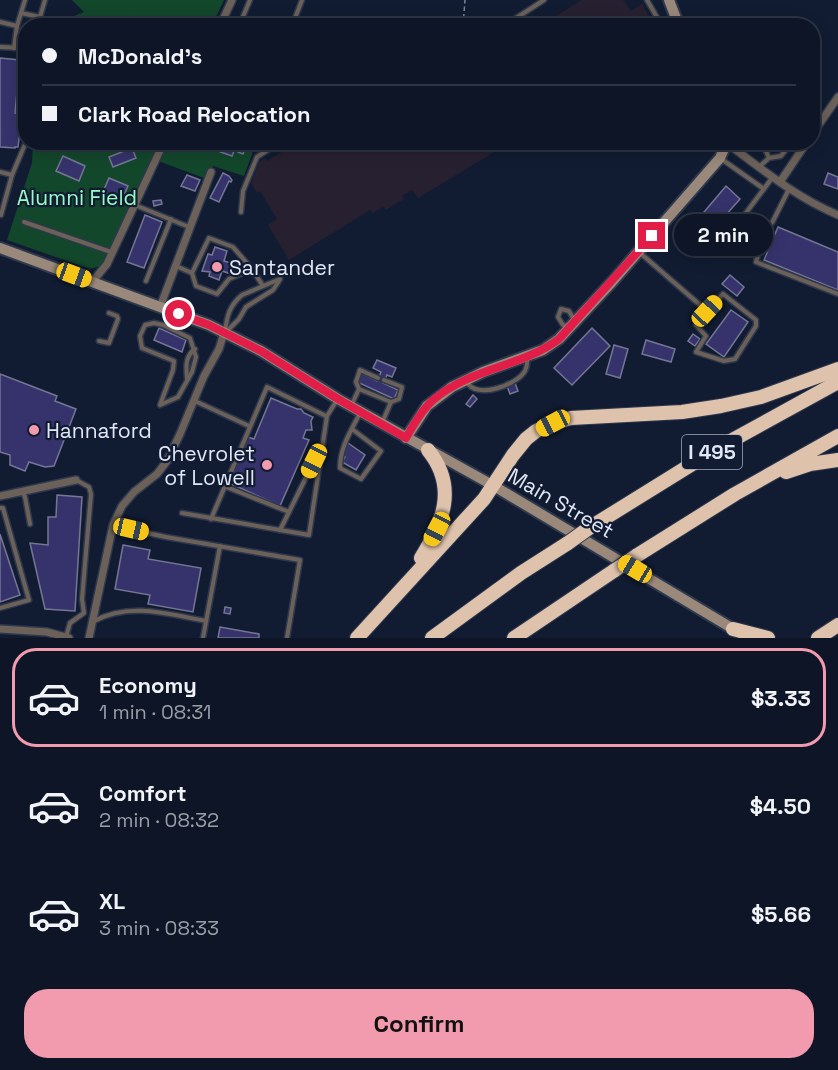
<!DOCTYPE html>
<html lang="en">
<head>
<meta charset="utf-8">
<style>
  body { margin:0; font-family:"Space Grotesk",sans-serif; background:#1b2232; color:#f1f3f6; height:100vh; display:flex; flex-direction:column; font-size:22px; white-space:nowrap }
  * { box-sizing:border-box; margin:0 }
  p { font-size:20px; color:#9a9fa7 }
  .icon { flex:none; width:33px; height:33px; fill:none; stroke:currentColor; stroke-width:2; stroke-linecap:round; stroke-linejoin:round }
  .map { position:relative; height:638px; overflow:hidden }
  .panel { display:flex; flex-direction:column; background:#0d1526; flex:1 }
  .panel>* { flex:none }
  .hud { position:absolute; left:18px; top:18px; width:802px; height:132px; border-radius:24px; box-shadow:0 3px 15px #0003,0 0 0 2px #2d3443; display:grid; align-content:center; height:132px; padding:0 24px; background:#0d1526 }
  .end { position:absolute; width:27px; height:27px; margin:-14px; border:8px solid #e11d48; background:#fff; box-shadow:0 0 0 3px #fff }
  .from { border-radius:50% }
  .bubble { position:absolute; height:42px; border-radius:21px; background:#0d1526; box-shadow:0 3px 15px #0003,0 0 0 2px #2d3443; font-size:20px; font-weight:600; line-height:42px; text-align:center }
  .car { position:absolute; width:18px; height:36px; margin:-18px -9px; border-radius:8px; box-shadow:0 0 4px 2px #0007; background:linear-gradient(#f5c518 24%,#345 0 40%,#f5c518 0 76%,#345 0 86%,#f5c518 0) }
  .hud b { display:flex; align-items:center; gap:21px; height:57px; font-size:22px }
  .hud b+b { border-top:2px solid #2d3443 }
  .hud i { width:15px; height:15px; background:#f1f3f6 }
  ul { padding:10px 0 0; list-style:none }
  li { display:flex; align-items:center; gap:18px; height:99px; margin:0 12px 9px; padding:0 12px; border:3px solid transparent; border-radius:24px }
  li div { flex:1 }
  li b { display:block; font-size:22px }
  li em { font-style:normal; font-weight:600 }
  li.selected { border-color:#f29aae }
  li>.icon { width:54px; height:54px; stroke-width:1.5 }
  .primary-button { display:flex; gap:12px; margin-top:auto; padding:12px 24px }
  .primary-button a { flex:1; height:69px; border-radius:24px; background:#f29aae; color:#111; font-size:24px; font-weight:600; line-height:69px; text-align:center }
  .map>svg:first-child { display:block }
  .commercial { fill:#272030 }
  .green { fill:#13472c }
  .building { fill:#36336c; stroke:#747693; stroke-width:1.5 }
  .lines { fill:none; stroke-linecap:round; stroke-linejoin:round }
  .lane-casing { stroke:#2e394e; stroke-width:7 }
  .street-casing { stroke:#2e394e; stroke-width:10 }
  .secondary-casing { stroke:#2e394e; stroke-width:14 }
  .highway-casing { stroke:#2e394e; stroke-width:16 }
  .path { stroke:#7b8597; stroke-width:1.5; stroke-dasharray:4.5 3; stroke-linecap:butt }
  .lane { stroke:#6c6158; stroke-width:4 }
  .street { stroke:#6c6158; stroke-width:7 }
  .secondary { stroke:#9a887a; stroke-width:10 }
  .highway { stroke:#dfc2ac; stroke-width:14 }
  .highway-bridge-casing { stroke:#2e394e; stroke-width:16; stroke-linecap:butt }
  .highway-bridge { stroke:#dfc2ac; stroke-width:14 }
  .route { stroke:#e11d48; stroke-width:8 }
  .poi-dot { fill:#f29aae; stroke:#111c32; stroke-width:2 }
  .labels { text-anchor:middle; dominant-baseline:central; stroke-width:4.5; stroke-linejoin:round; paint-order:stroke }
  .shield { fill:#111c32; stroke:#a2abbc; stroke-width:1.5 }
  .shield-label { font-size:20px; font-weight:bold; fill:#e0e8f7 }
  .park-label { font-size:21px; fill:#98fcc1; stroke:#111c32 }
  .poi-label { font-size:21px; fill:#e0e8f7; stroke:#111c32; text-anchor:start }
  .street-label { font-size:21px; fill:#e0e8f7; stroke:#111c32 }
</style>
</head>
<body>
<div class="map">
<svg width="838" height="638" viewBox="0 0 838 638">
  <rect width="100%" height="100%" fill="#111c32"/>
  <g class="commercial">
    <path d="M582 0H623L631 11 642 4 652 21 656 18 660 26H540Z"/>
    <path d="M297 143V142L509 143 418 198 412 190 402 196 404 199 386 210 384 206 373 213 370 210 289 260 268 225 277 219 260 191 257 193 251 183 259 162 265 158 267 161Z"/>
  </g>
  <g class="green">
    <path d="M72 0H224L212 25H142L128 15 140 25H53L84 12Z"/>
    <path d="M33 143H158L107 264 90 269 7 240 32 163Z"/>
    <path d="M167 143H256L244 176 213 166 204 178 158 161Z"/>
  </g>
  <g class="building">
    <path d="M0 58 20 60 15 113 22 114 18 147H15V148L0 147Z"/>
    <path d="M218 142H227L236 146 232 156 215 150Z"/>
    <path d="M241 144 246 146 243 154 238 152Z"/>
    <path d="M132 148 136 158 113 167 109 157Z"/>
    <path d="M63 156 85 166 79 181 56 171Z"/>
    <path d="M223 173 229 176 232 180 231 182 229 181 219 202 210 198Z"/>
    <path d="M828 173 838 177V189L824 184Z"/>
    <path d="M187 175 200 180 195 191 181 186Z"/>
    <path d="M109 178 128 186 120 204 101 196Z"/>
    <path d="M726 186 740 199 725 216 729 220 722 228 718 225 713 230 699 218Z"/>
    <path d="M161 200 162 204 154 206 153 201Z"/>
    <path d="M145 215 162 222 144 268 127 262Z"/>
    <path d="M778 227 838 252V290L764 260Z"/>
    <path d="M215 247 227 251 224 261 231 263 228 273 222 271 219 280 209 276 210 272 202 271 208 254 212 255Z"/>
    <path d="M730 275 744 287 737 296 722 284Z"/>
    <path d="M731 310 748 322 724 357 706 344Z"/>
    <path d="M159 328 186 340 182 352 154 340Z"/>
    <path d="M592 328 610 346 572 385 554 368Z"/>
    <path d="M693 334 700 339 695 346 688 341Z"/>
    <path d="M646 340 675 349 671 362 642 354Z"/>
    <path d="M614 345 628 349 620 378 606 374Z"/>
    <path d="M377 360 396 368 392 377 387 375 383 383 398 390 394 399 357 382 361 373 377 381 381 372 373 368Z"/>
    <path d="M0 374 57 396 55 401 76 409 54 466 45 467 29 462 25 471 10 465V455L0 452Z"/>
    <path d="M515 383 518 391 510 394 507 386Z"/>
    <path d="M473 395 477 399 470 407 466 404Z"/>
    <path d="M271 398 297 409H301L304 413 313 417 311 421 312 430H306L303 438 309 440 280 506 229 483 248 437 254 439Z"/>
    <path d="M348 443 365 455 356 470 342 462 345 457 342 455Z"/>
    <path d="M57 495 82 497 75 611 45 609 30 543 48 545V517H56Z"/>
    <path d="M0 534 20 595 0 602Z"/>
    <path d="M123 545 150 550 148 559 201 568 193 612 148 604 150 595 115 589Z"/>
    <path d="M225 607 231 608 230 614 224 613Z"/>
    <path d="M220 627 259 634V638H218Z"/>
  </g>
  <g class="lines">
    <defs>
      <g id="lane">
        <path d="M647 0 662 26"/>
        <path d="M21 13 40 17 45 0"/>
        <path d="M0 22 17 26"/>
        <path d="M239 26 250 0"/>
        <path d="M292 26 302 0"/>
        <path d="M489 26 510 22 544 0"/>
        <path d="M0 47 21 48 26 65"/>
        <path d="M14 48 17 26 25 0"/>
        <path d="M720 158 764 189"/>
        <path d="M769 158 781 156 792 142"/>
        <path d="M760 166 769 158 762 142"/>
        <path d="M0 172 12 175 1 215"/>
        <path d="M12 175 26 142"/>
        <path d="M789 189 773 221 763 236 756 262 838 294"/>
        <path d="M135 205 189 227"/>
        <path d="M241 212 243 191 257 157 280 142"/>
        <path d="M24 222 111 252"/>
        <path d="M728 237 772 178"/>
        <path d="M639 252 707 311 723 294 756 320V326L735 359 724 361 696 352 706 336 696 325 707 311"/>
        <path d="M176 266 192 273 196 286 217 294 229 279 252 269 263 286"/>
        <path d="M192 273 209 238 233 247 252 269"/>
        <path d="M146 281 171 219"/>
        <path d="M561 309 569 311 573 318 572 327 563 325 558 317Z"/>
        <path d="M154 323 163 325 190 338 196 357 192 372 178 397 160 405 173 370 174 361 142 348 140 336 145 325Z"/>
        <path d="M225 332C227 316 229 306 242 295L280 279"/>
        <path d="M225 333 239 319 246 307 273 290 279 281"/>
        <path d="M99 341 109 343 118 319 117 316 109 313"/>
        <path d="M187 378C186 367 185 356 195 349"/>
        <path d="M384 380 402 387 399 399 391 402"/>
        <path d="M467 382C476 400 517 385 525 371 528 366 527 362 527 357"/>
        <path d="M359 389 356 382 360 370 378 378"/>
        <path d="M195 401 249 426"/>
        <path d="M351 406 359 389 391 402 382 423"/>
        <path d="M352 429 381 451 361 479 340 468C340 447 351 431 360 413"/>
        <path d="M224 486 289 512 320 449"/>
        <path d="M22 491 25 497 30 524"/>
        <path d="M0 508H3L29 600 0 608"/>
        <path d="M182 513 309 535 327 416 337 400"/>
        <path d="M211 519 267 387 326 416"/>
        <path d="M114 526 166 537 300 560 287 638"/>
        <path d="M280 530 289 512"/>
        <path d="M94 621C130 602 168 614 206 621"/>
        <path d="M66 637 70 623 84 613 82 599 91 494 89 487 76 480"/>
        <path d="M203 638 220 546"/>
      </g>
      <g id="street">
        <path d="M220 26 232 0"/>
        <path d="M813 133 838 97"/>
        <path d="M728 144C763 170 797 198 838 215"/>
        <path d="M780 182 807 142"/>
        <path d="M93 281 107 264 164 142"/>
        <path d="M160 307 211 172"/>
        <path d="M0 496 76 480"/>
        <path d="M0 629 47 632 69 638"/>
        <path d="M89 638 113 525 122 506 134 492 157 474 167 461 180 434 204 376 219 349 224 333"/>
      </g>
      <g id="secondary">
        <path d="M669 0 679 26"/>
        <path d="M0 248 209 325 261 351 338 399 494 486 740 633"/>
        <path d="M406 438 427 406 452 387 483 372 543 350 559 339 612 282 720 158 727 142"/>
      </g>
      <g id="highway">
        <path d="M786 472 810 464 838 460"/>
        <path d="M589 528 718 448 838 382"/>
        <path d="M636 556 735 494 838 436"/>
        <path d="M421 558C443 522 458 487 428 450"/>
        <path d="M733 629 768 638"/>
        <path d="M357 638 484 499 513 455 526 439 536 431 553 423 571 418 682 412 721 406 761 397 838 369"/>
        <path d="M432 638 521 573 568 543"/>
        <path d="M514 638 615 570"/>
        <path d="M818 638 838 625"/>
      </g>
    </defs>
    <use href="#lane" class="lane-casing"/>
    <use href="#street" class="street-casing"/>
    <use href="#secondary" class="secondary-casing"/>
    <use href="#highway" class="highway-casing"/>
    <path class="path" d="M463 26 465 0"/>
    <use href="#lane" class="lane"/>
    <use href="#street" class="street"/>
    <use href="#secondary" class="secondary"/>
    <use href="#highway" class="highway"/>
    <defs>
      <g id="highway-bridge">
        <path d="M568 543 589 528"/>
        <path d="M615 570 636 556"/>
      </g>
    </defs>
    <use href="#highway-bridge" class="highway-bridge-casing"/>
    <use href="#highway-bridge" class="highway-bridge"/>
  </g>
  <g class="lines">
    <path class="route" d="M179 314 209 325 261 351 338 399 406 438C414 424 422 410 433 400 470 368 522 367 559 339L652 236"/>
  </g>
  <g class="poi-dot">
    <circle cx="217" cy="267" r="6"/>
    <circle cx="34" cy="430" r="6"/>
    <circle cx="267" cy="465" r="6"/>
  </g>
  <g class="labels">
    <rect class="shield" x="682" y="435" width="60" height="34" rx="4.5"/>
    <g class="shield-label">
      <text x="712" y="452">I 495</text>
    </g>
    <g class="park-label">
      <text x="77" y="197">Alumni Field</text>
    </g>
    <g class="poi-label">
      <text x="229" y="267">Santander</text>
      <text x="46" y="430">Hannaford</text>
      <text x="255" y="453" text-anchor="end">Chevrolet<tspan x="255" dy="24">of Lowell</tspan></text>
    </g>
    <g class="street-label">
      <text transform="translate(561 503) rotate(30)">Main Street</text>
    </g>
  </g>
</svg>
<i class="end from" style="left:179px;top:314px"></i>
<i class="end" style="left:652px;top:236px"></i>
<div class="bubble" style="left:674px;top:214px;width:99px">2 min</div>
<i class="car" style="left:74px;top:275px;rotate:110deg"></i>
<i class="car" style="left:707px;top:311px;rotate:43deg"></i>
<i class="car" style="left:553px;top:423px;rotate:242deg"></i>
<i class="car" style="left:314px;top:461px;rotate:206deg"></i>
<i class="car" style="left:131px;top:529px;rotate:103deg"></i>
<i class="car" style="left:437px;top:529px;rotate:208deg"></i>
<i class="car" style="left:635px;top:569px;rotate:301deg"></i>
<div class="hud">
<b><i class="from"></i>McDonald's</b>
<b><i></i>Clark Road Relocation</b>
</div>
</div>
<section class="panel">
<ul>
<li class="selected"><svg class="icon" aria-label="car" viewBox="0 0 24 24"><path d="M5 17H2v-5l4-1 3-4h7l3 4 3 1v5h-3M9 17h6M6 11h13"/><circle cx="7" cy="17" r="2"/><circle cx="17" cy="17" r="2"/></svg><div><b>Economy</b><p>1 min · 08:31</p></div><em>$3.33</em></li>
<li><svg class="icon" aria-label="car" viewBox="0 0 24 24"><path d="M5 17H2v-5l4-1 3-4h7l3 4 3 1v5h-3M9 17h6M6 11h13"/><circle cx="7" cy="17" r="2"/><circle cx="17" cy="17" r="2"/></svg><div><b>Comfort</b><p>2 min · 08:32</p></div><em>$4.50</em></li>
<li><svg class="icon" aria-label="car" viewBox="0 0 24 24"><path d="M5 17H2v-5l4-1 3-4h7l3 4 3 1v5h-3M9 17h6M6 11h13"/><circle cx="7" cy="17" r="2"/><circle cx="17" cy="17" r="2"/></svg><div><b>XL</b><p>3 min · 08:33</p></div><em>$5.66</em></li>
</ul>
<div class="primary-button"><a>Confirm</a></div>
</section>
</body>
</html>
